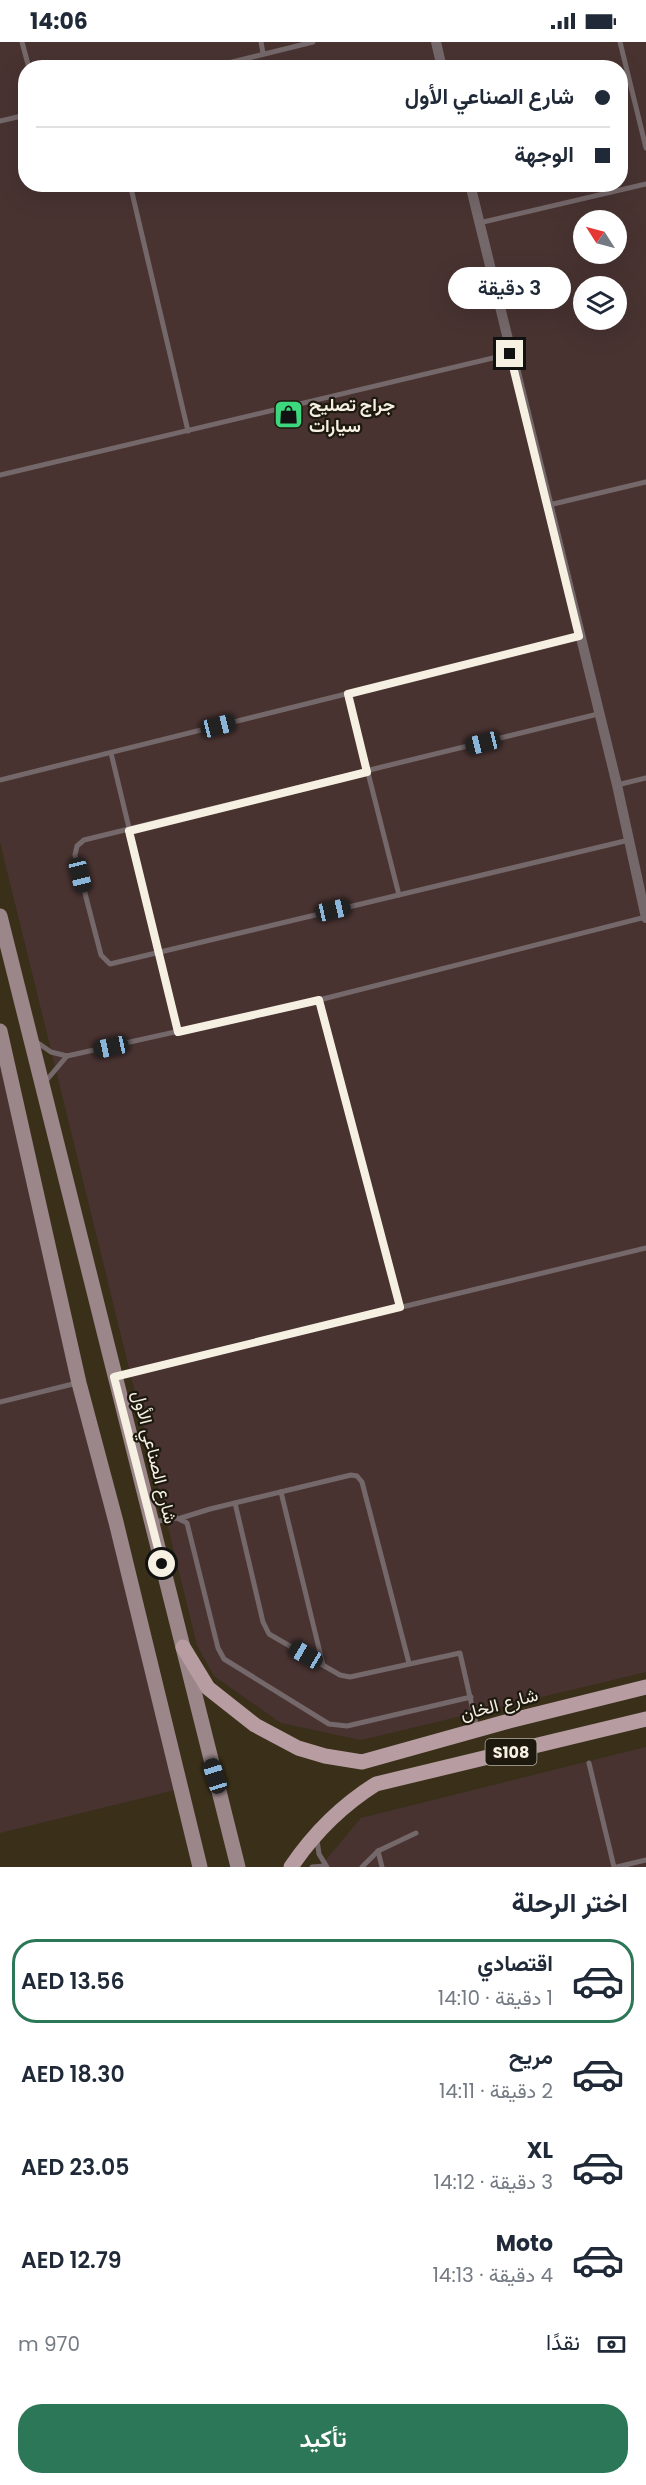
<!DOCTYPE html>
<html lang="ar">
<head>
<meta charset="utf-8">
<style>
  body { margin:0; font-family:Poppins,Vazirmatn,sans-serif; background:#f6f6f7; color:#1f2937; direction:rtl; height:100vh; display:flex; flex-direction:column; font-size:22px; white-space:nowrap }
  * { box-sizing:border-box; margin:0 }
  p { font-size:20px; color:#747a83 }
  .icon { flex:none; width:33px; height:33px; fill:none; stroke:currentColor; stroke-width:2; stroke-linecap:round; stroke-linejoin:round }
  .map { position:relative; height:1825px; overflow:hidden; direction:ltr }
  .panel { display:flex; flex-direction:column; background:#fff; flex:1 }
  .panel>* { flex:none }
  .top-card { position:absolute; left:18px; top:18px; width:610px; height:132px; border-radius:24px; box-shadow:0 6px 24px #0002; direction:rtl; display:grid; align-content:center; height:132px; padding:0 18px; background:#fff }
  .needle { width:39px; rotate:306deg }
  .tools { position:absolute; left:573px; top:168px; display:grid; gap:12px }
  .tools a { display:grid; place-items:center; width:54px; height:54px; border-radius:50%; background:#fff; box-shadow:0 6px 24px #0002; font-size:30px }
  .end { position:absolute; width:27px; height:27px; margin:-14px; border:8px solid #f6f0e3; background:#111; box-shadow:0 0 0 3px #111 }
  .from { border-radius:50% }
  .bubble { position:absolute; height:42px; border-radius:21px; background:#fff; box-shadow:0 6px 24px #0002; font-size:20px; font-weight:600; line-height:42px; text-align:center; direction:rtl }
  .car { position:absolute; width:18px; height:36px; margin:-18px -9px; border-radius:8px; box-shadow:0 0 4px 2px #0007; background:linear-gradient(#222 24%,#8ab4d8 0 40%,#222 0 76%,#8ab4d8 0 86%,#222 0) }
  .top-card b { display:flex; align-items:center; gap:21px; height:57px; font-size:22px }
  .top-card b+b { border-top:2px solid #e0e1e3 }
  .top-card i { width:15px; height:15px; background:#1f2937 }
  ul { padding:0; list-style:none }
  li { display:flex; align-items:center; gap:18px; height:84px; margin:0 12px 9px; padding:0 6px; border:3px solid transparent; border-radius:24px }
  li div { flex:1 }
  li b { display:block; font-size:22px }
  li em { font-style:normal; font-weight:600 }
  li.current { border-color:#2c7757 }
  li>.icon { width:54px; height:54px; stroke-width:1.5 }
  h2 { padding:0 18px; font-size:27px; line-height:72px }
  .pay { display:flex; align-items:center; gap:15px; height:66px; padding:0 18px; font-size:22px }
  .pay p { margin-inline-start:auto }
  .action { display:flex; gap:12px; margin-top:auto; padding:12px 18px }
  .action a { flex:1; height:69px; border-radius:24px; background:#2c7757; color:#fff; font-size:24px; font-weight:600; line-height:69px; text-align:center }
  .status { display:flex; justify-content:space-between; align-items:center; height:42px; padding:0 30px; background:#fff; direction:ltr }
  .status svg { height:16px; fill:currentColor }
  .map>svg:first-child { display:block }
  .industrial { fill:#483331; fill-rule:evenodd }
  .lines { fill:none; stroke-linecap:round; stroke-linejoin:round }
  .service { stroke:#75686a; stroke-width:5 }
  .minor { stroke:#75686a; stroke-width:10 }
  .secondary { stroke:#9b868a; stroke-width:15 }
  .primary { stroke:#b79da2; stroke-width:15 }
  .route { stroke:#f6f0e3; stroke-width:8 }
  .labels { text-anchor:middle; dominant-baseline:central; stroke-width:4.5; stroke-linejoin:round; paint-order:stroke }
  .shield { fill:#1d190f; stroke:#b5b0a3; stroke-width:1.5 }
  .shield-label { font-size:16px; font-weight:bold; fill:#f6f0e3 }
  .poi-label { font-size:18px; font-weight:bold; fill:#f6f0e3; stroke:#1d190f; text-anchor:start }
  .street-label { font-size:18px; fill:#f6f0e3; stroke:#1d190f }
</style>
</head>
<body>
<div class="status"><b>14:06</b><svg viewBox="0 0 49 12"><path d="M0 12V9h3v3zM5 12V6h3v6zM10 12V3h3v9zM15 12V0h3v12zM26 1h20v11H26zM47 4h2v5h-2z"/></svg></div>
<div class="map">
<svg width="646" height="1825" viewBox="0 0 646 1825">
  <rect width="100%" height="100%" fill="#3a301a"/>
  <g class="industrial">
    <path d="M0 0H646V1630L361 1698 281 1681 214 1634 197 1603 0 800ZM26 26H621V142H26ZM584 178H616V212H584ZM584 244H616V278H584Z"/>
    <path d="M0 1019 183 1746 0 1791Z"/>
    <path d="M646 1705V1825H320L361 1776Z"/>
  </g>
  <g class="lines">
    <g class="service">
      <path d="M22 0 29 26"/>
      <path d="M261 0 263 11"/>
      <path d="M620 0 646 106"/>
      <path d="M208 26 313 0"/>
      <path d="M0 79 26 73"/>
      <path d="M130 142 188 389"/>
      <path d="M479 181 646 142"/>
      <path d="M0 433 510 312"/>
      <path d="M549 463 646 440"/>
      <path d="M348 652 399 853"/>
      <path d="M598 672 84 798 77 804 75 813 101 913 110 922 629 798"/>
      <path d="M111 711 178 990"/>
      <path d="M0 738 579 594"/>
      <path d="M617 743 646 736"/>
      <path d="M319 958 400 1265"/>
      <path d="M35 999 51 1010 67 1014 319 958 646 875"/>
      <path d="M45 1040 67 1014"/>
      <path d="M117 1334 646 1206"/>
      <path d="M0 1360 77 1341"/>
      <path d="M281 1450 323 1623"/>
      <path d="M235 1461 263 1580 269 1592 340 1633 350 1635 460 1611 477 1686"/>
      <path d="M181 1476 210 1467 351 1433 357 1434 362 1440 409 1621"/>
      <path d="M153 1480 177 1476 187 1481 218 1606 224 1617 329 1682 347 1684 471 1655"/>
      <path d="M589 1721 614 1825"/>
      <path d="M317 1798 319 1812 327 1825"/>
      <path d="M378 1809 382 1825"/>
      <path d="M312 1825 325 1824"/>
      <path d="M362 1825 378 1809 416 1791"/>
      <path d="M617 1825 646 1818"/>
    </g>
    <g class="minor">
      <path d="M436 0 442 26"/>
      <path d="M470 142 617 743 646 876"/>
    </g>
    <g class="secondary">
      <path d="M0 874 238 1825"/>
      <path d="M0 989 79 1341 116 1480 200 1825"/>
    </g>
    <g class="primary">
      <path d="M183 1605 208 1646 255 1683 298 1706 325 1714 362 1720 509 1679 646 1645"/>
      <path d="M291 1825C314 1791 341 1764 376 1742L646 1677"/>
    </g>
  </g>
  <g class="lines">
    <path class="route" d="M162 1522 114 1335 400 1265 319 958 178 990 129 789 367 730 348 652 579 594 510 312"/>
  </g>
  <defs>
    <symbol id="shop-square" viewBox="-11 -11 22 22"><rect x="-9" y="-9" width="18" height="18" rx="4" fill="#3dd77e" stroke="#1d190f"/><path d="M-5-2.5h2.3a2.7 3.5 0 0 1 5.4 0H5L5.5 6h-11ZM-1.5-2.5h3a1.5 2.3 0 0 0-3 0Z" fill="#111"/></symbol>
  </defs>
  <g fill-rule="evenodd">
    <use href="#shop-square" x="272" y="356" width="33" height="33"/>
  </g>
  <g class="labels">
    <rect class="shield" x="485.5" y="1697" width="51" height="26" rx="4.5"/>
    <g class="shield-label">
      <text x="511" y="1710">S108</text>
    </g>
    <g class="poi-label">
      <text x="309" y="362">جراج تصليح<tspan x="309" dy="21">سيارات</tspan></text>
    </g>
    <g class="street-label">
      <text transform="translate(155 1415) rotate(76)">شارع الصناعي الأول</text>
      <text transform="translate(499 1662) rotate(-15)">شارع الخان</text>
    </g>
  </g>
</svg>
<div class="tools">
<a><svg class="needle" viewBox="-14 -14 28 28"><path d="M0-13l5 13h-10z" fill="#e53935"/><path d="M0 13l5-13h-10z" fill="#747a83"/></svg></a>
<a><svg class="icon" aria-label="layers" viewBox="0 0 24 24"><path d="M12 4l9 5-9 5-9-5zM3 14l9 5 9-5"/></svg></a>
</div>
<i class="end from" style="left:162px;top:1522px"></i>
<i class="end" style="left:510px;top:312px"></i>
<div class="bubble" style="left:448px;top:225px;width:123px">3 دقيقة</div>
<i class="car" style="left:218px;top:684px;rotate:76deg"></i>
<i class="car" style="left:483px;top:701px;rotate:256deg"></i>
<i class="car" style="left:80px;top:833px;rotate:166deg"></i>
<i class="car" style="left:333px;top:868px;rotate:77deg"></i>
<i class="car" style="left:111px;top:1005px;rotate:258deg"></i>
<i class="car" style="left:306px;top:1613px;rotate:300deg"></i>
<i class="car" style="left:215px;top:1734px;rotate:343deg"></i>
<div class="top-card">
<b><i class="from"></i>شارع الصناعي الأول</b>
<b><i></i>الوجهة</b>
</div>
</div>
<section class="panel">
<h2>اختر الرحلة</h2>
<ul>
<li class="current"><svg class="icon" aria-label="car" viewBox="0 0 24 24"><path d="M5 17H2v-5l4-1 3-4h7l3 4 3 1v5h-3M9 17h6M6 11h13"/><circle cx="7" cy="17" r="2"/><circle cx="17" cy="17" r="2"/></svg><div><b>اقتصادي</b><p>1 دقيقة · 14:10</p></div><em>AED 13.56</em></li>
<li><svg class="icon" aria-label="car" viewBox="0 0 24 24"><path d="M5 17H2v-5l4-1 3-4h7l3 4 3 1v5h-3M9 17h6M6 11h13"/><circle cx="7" cy="17" r="2"/><circle cx="17" cy="17" r="2"/></svg><div><b>مريح</b><p>2 دقيقة · 14:11</p></div><em>AED 18.30</em></li>
<li><svg class="icon" aria-label="car" viewBox="0 0 24 24"><path d="M5 17H2v-5l4-1 3-4h7l3 4 3 1v5h-3M9 17h6M6 11h13"/><circle cx="7" cy="17" r="2"/><circle cx="17" cy="17" r="2"/></svg><div><b>XL</b><p>3 دقيقة · 14:12</p></div><em>AED 23.05</em></li>
<li><svg class="icon" aria-label="car" viewBox="0 0 24 24"><path d="M5 17H2v-5l4-1 3-4h7l3 4 3 1v5h-3M9 17h6M6 11h13"/><circle cx="7" cy="17" r="2"/><circle cx="17" cy="17" r="2"/></svg><div><b>Moto</b><p>4 دقيقة · 14:13</p></div><em>AED 12.79</em></li>
</ul>
<div class="pay"><svg class="icon" aria-label="cash" viewBox="0 0 24 24"><path d="M3 7h18v10H3z"/><circle cx="12" cy="12" r="2"/></svg>نقدًا<p>970 m</p></div>
<div class="action"><a>تأكيد</a></div>
</section>
</body>
</html>
